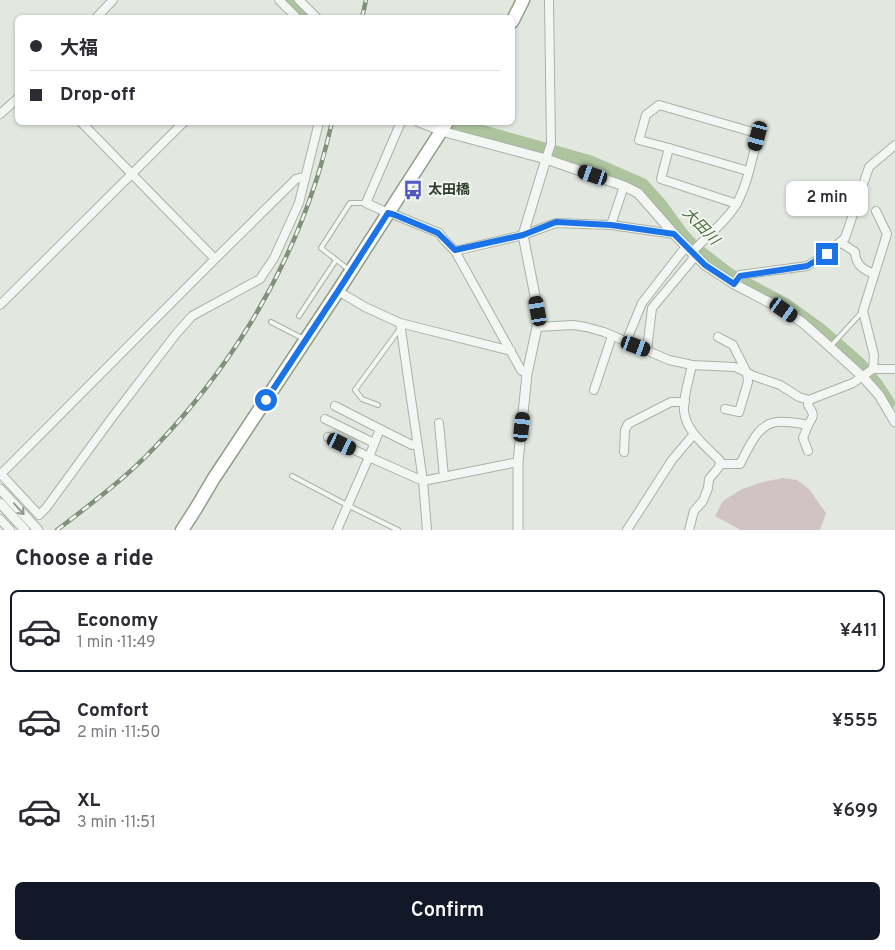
<!DOCTYPE html>
<html lang="en">
<head>
<meta charset="utf-8">
<style>
  body { margin:0; font-family:Overpass,"Noto Sans JP",sans-serif; background:#f2f2f3; color:#2b2b33; height:100vh; display:flex; flex-direction:column; font-size:19px; white-space:nowrap }
  * { box-sizing:border-box; margin:0 }
  p { font-size:16px; color:#7c7c81 }
  .icon { flex:none; width:28px; height:28px; fill:none; stroke:currentColor; stroke-width:2; stroke-linecap:round; stroke-linejoin:round }
  .map { position:relative; height:530px; overflow:hidden }
  .details { display:flex; flex-direction:column; background:#fff; flex:1 }
  .details>* { flex:none }
  .top-card { position:absolute; left:15px; top:15px; width:500px; height:110px; border-radius:8px; box-shadow:0 1px 4px #0004; display:grid; align-content:center; height:110px; padding:0 15px; background:#fff }
  .end { position:absolute; width:22px; height:22px; margin:-11px; border:6px solid #1a73e8; background:#fff; box-shadow:0 0 0 2px #fff }
  .from { border-radius:50% }
  .bubble { position:absolute; height:35px; border-radius:8px; background:#fff; box-shadow:0 1px 4px #0004; font-size:16px; font-weight:600; line-height:35px; text-align:center }
  .car { position:absolute; width:15px; height:30px; margin:-15px -8px; border-radius:6px; box-shadow:0 0 4px 1px #0007; background:linear-gradient(#222 24%,#8ab4d8 0 40%,#222 0 76%,#8ab4d8 0 86%,#222 0) }
  .top-card b { display:flex; align-items:center; gap:18px; height:48px; font-size:19px }
  .top-card b+b { border-top:1px solid #e1e1e2 }
  .top-card i { width:12px; height:12px; background:#2b2b33 }
  ul { padding:0; list-style:none }
  li { display:flex; align-items:center; gap:15px; height:82px; margin:0 10px 8px; padding:0 5px; border:2px solid transparent; border-radius:8px }
  li div { flex:1 }
  li b { display:block; font-size:19px }
  li em { font-style:normal; font-weight:600 }
  li.selected { border-color:#111827 }
  li>.icon { width:45px; height:45px; stroke-width:1.5 }
  h2 { padding:0 15px; font-size:22px; line-height:60px }
  .primary-button { display:flex; gap:10px; margin-top:auto; padding:10px 15px }
  .primary-button a { flex:1; height:58px; border-radius:8px; background:#111827; color:#fff; font-size:20px; font-weight:600; line-height:58px; text-align:center }
  .map>svg:first-child { display:block }
  .green { fill:#d1c2c4 }
  .lines { fill:none; stroke-linecap:round; stroke-linejoin:round }
  .river { stroke:#adc49f; stroke-width:14 }
  .service-casing { stroke:#a9b2a6; stroke-width:6 }
  .minor-casing { stroke:#a9b2a6; stroke-width:10 }
  .tertiary-casing { stroke:#a9b2a6; stroke-width:11 }
  .trunk-casing { stroke:#8f9d89; stroke-width:15 }
  .service { stroke:#f4f6f3; stroke-width:4 }
  .minor { stroke:#f4f6f3; stroke-width:8 }
  .tertiary { stroke:#f4f6f3; stroke-width:9 }
  .trunk { stroke:#fff; stroke-width:12 }
  .rail-casing { stroke:#81907b; stroke-width:4.5 }
  .rail { stroke:#f1f5f0; stroke-width:2.5; stroke-dasharray:8; stroke-linecap:butt }
  .oneway { stroke:#929a8f }
  .route { stroke:#1a73e8; stroke-width:6 }
  .labels { text-anchor:middle; dominant-baseline:central; stroke-width:4; stroke-linejoin:round; paint-order:stroke }
  .poi-label { font-size:14px; font-weight:bold; fill:#2f3e2b; stroke:#f1f5f0; text-anchor:start }
  .water-label { font-size:15px; font-style:italic; fill:#4a6d39; stroke:#f1f5f0 }
</style>
</head>
<body>
<div class="map">
<svg width="895" height="530" viewBox="0 0 895 530">
  <rect width="100%" height="100%" fill="#e2e8e0"/>
  <path class="green" d="M783 478 797 480 809 489 826 513 820 530H739V529L715 516 723 501 742 489 763 482Z"/>
  <g class="lines">
    <g class="river">
      <path d="M292 0 310 18"/>
      <path d="M447 122 589 162 642 185 661 206 682 235 694 248 729 275 785 305 820 330 859 364 877 386 888 403"/>
    </g>
    <defs>
      <g id="service">
        <path d="M348 269 321 248 350 203H366"/>
        <path d="M299 316 336 260"/>
        <path d="M271 322 302 338"/>
        <path d="M830 347 862 312"/>
        <path d="M378 405 362 399 355 390 399 330"/>
        <path d="M292 476 347 505 398 530"/>
      </g>
      <g id="minor">
        <path d="M279 0 297 18"/>
        <path d="M299 0 317 18"/>
        <path d="M96 18 113 0"/>
        <path d="M0 114 18 98"/>
        <path d="M81 122 215 259"/>
        <path d="M401 122 366 203 388 213 395 215 439 233 445 241 455 251 521 370 527 374"/>
        <path d="M418 122 441 131"/>
        <path d="M669 148 748 171"/>
        <path d="M546 159 551 144 549 0"/>
        <path d="M611 225 624 186"/>
        <path d="M840 242 855 252C856 265 862 269 874 274"/>
        <path d="M455 251 523 235 556 223 611 225 674 234"/>
        <path d="M734 284 740 275 807 266 827 254 845 238 869 167 895 145"/>
        <path d="M338 291 365 307 400 323 511 351"/>
        <path d="M0 305 184 122"/>
        <path d="M400 323 423 481 427 530"/>
        <path d="M537 327 573 325 586 327 604 332 669 360 692 365 735 367 754 376 780 385 799 397 809 400 853 383 873 369H895"/>
        <path d="M718 337 733 345 747 373 748 382 739 412 725 409"/>
        <path d="M626 342 642 303 684 249 692 252"/>
        <path d="M647 350 652 308 693 259 692 252C705 238 728 220 737 203 748 183 752 158 758 136L756 133 659 105 646 115 639 140 669 148 661 179 737 204"/>
        <path d="M873 369 874 355 863 311 887 234 876 211"/>
        <path d="M594 390 612 336"/>
        <path d="M335 406 380 429"/>
        <path d="M325 419 374 443"/>
        <path d="M439 423 444 477"/>
        <path d="M328 437 369 457 380 429 412 445 417 443"/>
        <path d="M808 451 803 438C805 434 806 429 808 425 814 415 815 416 808 405L809 400"/>
        <path d="M624 452 625 430 628 424 671 402H685"/>
        <path d="M720 464H740C749 448 757 424 777 422 787 421 798 423 808 425"/>
        <path d="M0 473 39 515 46 508 111 419 176 334 192 316 260 279 274 258 299 203 319 122"/>
        <path d="M1 474 215 259 296 179 305 177"/>
        <path d="M0 519 10 530"/>
        <path d="M337 530 369 457 423 481 518 462"/>
        <path d="M627 530 672 460 694 434"/>
        <path d="M689 530 694 511 703 501 708 488 709 479 719 467 720 461C707 447 686 432 684 411 683 396 689 380 692 365"/>
      </g>
      <g id="tertiary">
        <path d="M441 131 546 159 624 186 638 193 674 234 705 265 734 284 784 310 803 323 830 347 863 377 879 395 895 422"/>
        <path d="M0 489 38 530"/>
        <path d="M0 503 25 530"/>
        <path d="M518 530V462L527 374 537 327 538 311 523 235 546 159"/>
      </g>
      <g id="trunk">
        <path d="M512 22 523 0"/>
        <path d="M182 530 195 510 214 478 338 291 447 122"/>
      </g>
    </defs>
    <use href="#service" class="service-casing"/>
    <use href="#minor" class="minor-casing"/>
    <use href="#tertiary" class="tertiary-casing"/>
    <use href="#trunk" class="trunk-casing"/>
    <use href="#service" class="service"/>
    <use href="#minor" class="minor"/>
    <use href="#tertiary" class="tertiary"/>
    <use href="#trunk" class="trunk"/>
    <defs>
      <g id="rail">
        <path d="M362 18 366 0"/>
        <path d="M57 530C91 504 126 478 155 447 226 373 283 282 315 184 322 164 327 143 332 122"/>
      </g>
    </defs>
    <use href="#rail" class="rail-casing"/>
    <use href="#rail" class="rail"/>
  </g>
  <defs><path id="oneway-shaft" d="M-6 0H5M1.5-3L5.5 0L1.5 3" fill="none" stroke-width="1.6" stroke-linecap="round" stroke-linejoin="round" transform="scale(1.25)"/></defs>
  <use class="oneway" href="#oneway-shaft" transform="translate(19 509) rotate(48)"/>
  <g class="lines">
    <path class="route" d="M266 400 338 291 388 213 395 215 438 233 455 250 523 235 556 222 611 225 674 234 705 265 734 284 740 276 807 266 827 254"/>
  </g>
  <defs>
    <symbol id="bus-bare" viewBox="-9 -9 18 18"><path d="M-5-6H5V4H4V6H2V4H-2V6H-4V4H-5ZM-3.5-4V0h7V-4ZM-3.5 1.2v1.5H-2V1.2ZM2 1.2v1.5H3.5V1.2Z" fill="#5256c0" stroke="#f1f5f0" stroke-width="2.5" paint-order="stroke"/></symbol>
  </defs>
  <g fill-rule="evenodd">
    <use href="#bus-bare" x="399" y="176" width="28" height="28"/>
  </g>
  <g class="labels">
    <g class="poi-label">
      <text x="428" y="190">太田橋</text>
    </g>
    <g class="water-label">
      <text transform="translate(700 227) rotate(46)">大田川</text>
    </g>
  </g>
</svg>
<i class="end from" style="left:266px;top:400px"></i>
<i class="end" style="left:827px;top:254px"></i>
<div class="bubble" style="left:786px;top:181px;width:82px">2 min</div>
<i class="car" style="left:758px;top:136px;rotate:195deg"></i>
<i class="car" style="left:593px;top:175px;rotate:289deg"></i>
<i class="car" style="left:784px;top:310px;rotate:125deg"></i>
<i class="car" style="left:538px;top:311px;rotate:350deg"></i>
<i class="car" style="left:636px;top:346px;rotate:110deg"></i>
<i class="car" style="left:522px;top:427px;rotate:6deg"></i>
<i class="car" style="left:342px;top:444px;rotate:116deg"></i>
<div class="top-card">
<b><i class="from"></i>大福</b>
<b><i></i>Drop-off</b>
</div>
</div>
<section class="details">
<h2>Choose a ride</h2>
<ul>
<li class="selected"><svg class="icon" aria-label="car" viewBox="0 0 24 24"><path d="M5 17H2v-5l4-1 3-4h7l3 4 3 1v5h-3M9 17h6M6 11h13"/><circle cx="7" cy="17" r="2"/><circle cx="17" cy="17" r="2"/></svg><div><b>Economy</b><p>1 min · 11:49</p></div><em>¥411</em></li>
<li><svg class="icon" aria-label="car" viewBox="0 0 24 24"><path d="M5 17H2v-5l4-1 3-4h7l3 4 3 1v5h-3M9 17h6M6 11h13"/><circle cx="7" cy="17" r="2"/><circle cx="17" cy="17" r="2"/></svg><div><b>Comfort</b><p>2 min · 11:50</p></div><em>¥555</em></li>
<li><svg class="icon" aria-label="car" viewBox="0 0 24 24"><path d="M5 17H2v-5l4-1 3-4h7l3 4 3 1v5h-3M9 17h6M6 11h13"/><circle cx="7" cy="17" r="2"/><circle cx="17" cy="17" r="2"/></svg><div><b>XL</b><p>3 min · 11:51</p></div><em>¥699</em></li>
</ul>
<div class="primary-button"><a>Confirm</a></div>
</section>
</body>
</html>
